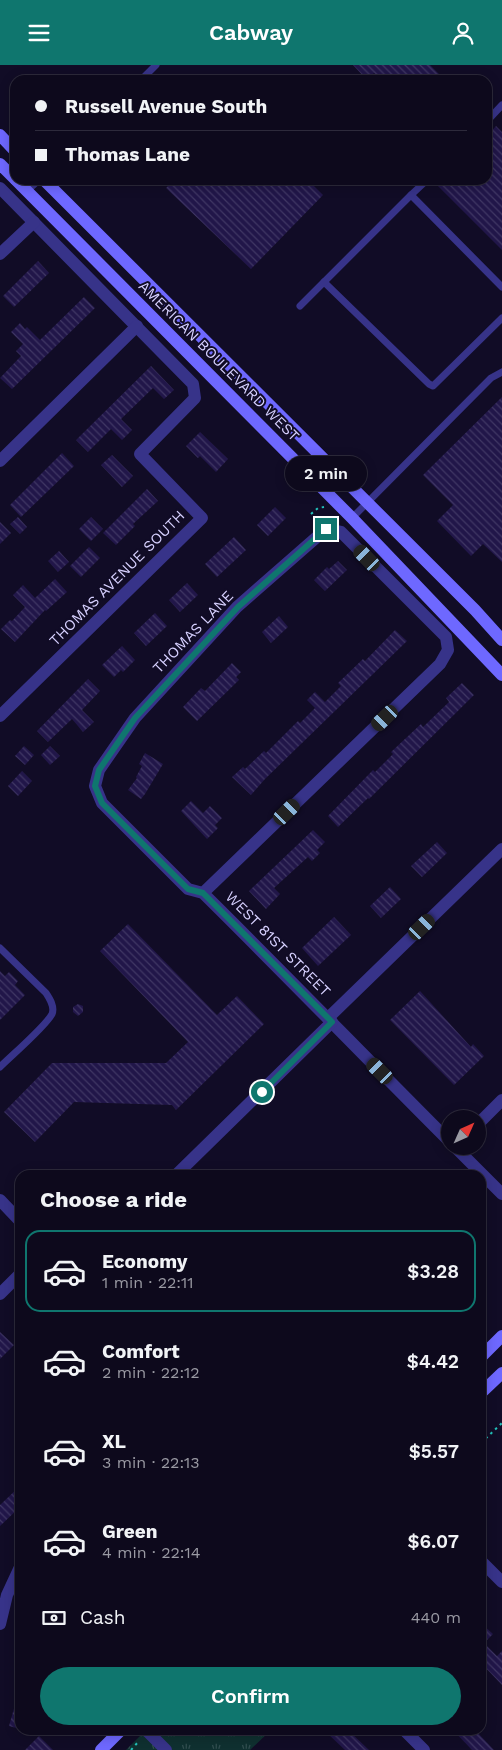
<!DOCTYPE html>
<html lang="en">
<head>
<meta charset="utf-8">
<style>
  body { margin:0; font-family:"Work Sans",sans-serif; background:#161225; color:#f1f3f6; height:100vh; display:flex; flex-direction:column; font-size:19px; white-space:nowrap }
  * { box-sizing:border-box; margin:0 }
  p { font-size:16px; color:#9a9aa3 }
  .icon { flex:none; width:28px; height:28px; fill:none; stroke:currentColor; stroke-width:2; stroke-linecap:round; stroke-linejoin:round }
  .map { position:relative; flex:1; overflow:hidden }
  .side { position:absolute; left:15px; top:1105px; width:471px; height:565px; display:flex; flex-direction:column; background:#0d091c; border-radius:15px; box-shadow:0 2px 12px #0003,0 0 0 1px #2d2a3b }
  .side>* { flex:none }
  .banner { position:absolute; left:10px; top:10px; width:482px; height:110px; border-radius:15px; box-shadow:0 2px 12px #0003,0 0 0 1px #2d2a3b; display:grid; align-content:center; height:110px; padding:0 25px; background:#0d091c }
  .needle { width:32px; rotate:45deg }
  .fabs { position:absolute; left:441px; top:1045px; display:grid; gap:10px }
  .fabs a { display:grid; place-items:center; width:45px; height:45px; border-radius:50%; background:#0d091c; box-shadow:0 2px 12px #0003,0 0 0 1px #2d2a3b; font-size:25px }
  .end { position:absolute; width:22px; height:22px; margin:-11px; border:6px solid #0f766e; background:#fff; box-shadow:0 0 0 2px #fff }
  .from { border-radius:50% }
  .bubble { position:absolute; height:35px; border-radius:18px; background:#0d091c; box-shadow:0 2px 12px #0003,0 0 0 1px #2d2a3b; font-size:16px; font-weight:600; line-height:35px; text-align:center }
  .car { position:absolute; width:15px; height:30px; margin:-15px -8px; border-radius:6px; box-shadow:0 0 4px 1px #0007; background:linear-gradient(#222 24%,#8ab4d8 0 40%,#222 0 76%,#8ab4d8 0 86%,#222 0) }
  .banner b { display:flex; align-items:center; gap:18px; height:48px; font-size:19px }
  .banner b+b { border-top:1px solid #2d2a3b }
  .banner i { width:12px; height:12px; background:#f1f3f6 }
  ul { padding:0; list-style:none }
  li { display:flex; align-items:center; gap:15px; height:82px; margin:0 10px 8px; padding:0 15px; border:2px solid transparent; border-radius:15px }
  li div { flex:1 }
  li b { display:block; font-size:19px }
  li em { font-style:normal; font-weight:600 }
  li.active { border-color:#0f766e }
  li>.icon { width:45px; height:45px; stroke-width:1.5 }
  h2 { padding:0 25px; font-size:22px; line-height:60px }
  .pay { display:flex; align-items:center; gap:12px; height:55px; padding:0 25px; font-size:19px }
  .pay p { margin-inline-start:auto }
  .button { display:flex; gap:10px; margin-top:auto; padding:10px 25px }
  .button a { flex:1; height:58px; border-radius:30px; background:#0f766e; color:#fff; font-size:20px; font-weight:600; line-height:58px; text-align:center }
  header { display:flex; justify-content:space-between; align-items:center; height:65px; padding:0 25px; background:#0f766e; color:#fff; font-size:22px; font-weight:600 }
  .map>svg:first-child { display:block }
  .park { fill:url(#park-tufts) }
  .building { fill:url(#building-back-hatch) }
  .lines { fill:none; stroke-linecap:round; stroke-linejoin:round }
  .path { stroke:#23c1ba; stroke-width:2; stroke-dasharray:2.5 4; stroke-linecap:butt }
  .service { stroke:#373389; stroke-width:7 }
  .minor { stroke:#373389; stroke-width:12 }
  .tertiary { stroke:#373389; stroke-width:12 }
  .secondary { stroke:#6e68ff; stroke-width:12 }
  .route { stroke:#0f766e; stroke-width:6 }
  .labels { text-anchor:middle; dominant-baseline:central; stroke-width:4; stroke-linejoin:round; paint-order:stroke }
  .street-label { font-size:15px; fill:#d7d1ff; stroke:#110c26 }
</style>
</head>
<body>
<header><svg class="icon" aria-label="menu" viewBox="0 0 24 24"><path d="M4 6h16M4 12h16M4 18h16"/></svg>Cabway<svg class="icon" aria-label="person" viewBox="0 0 24 24"><circle cx="12" cy="8" r="4"/><path d="M4 21q1-7 8-7t8 7"/></svg></header>
<div class="map">
<svg width="502" height="1685" viewBox="0 0 502 1685">
  <defs>
    <pattern id="park-tufts" width="24" height="20" patternUnits="userSpaceOnUse" patternTransform="scale(1.25)"><rect width="24" height="20" fill="#0f3030"/><path d="M3 7l-1-3M5 7V3M7 7l1-3M15 17l-1-3M17 17v-4M19 17l1-3" fill="none" stroke="#314d4f"/></pattern>
    <pattern id="building-back-hatch" width="6" height="6" patternUnits="userSpaceOnUse" patternTransform="scale(1.25)"><rect width="6" height="6" fill="#211649"/><path d="M-1 5l2 2M0 0l6 6M5-1l2 2" fill="none" stroke="#403764"/></pattern>
  </defs>
  <rect width="100%" height="100%" fill="#110c26"/>
  <path class="park" d="M146 1665H271L250 1685H126Z"/>
  <g class="building">
    <path d="M353 0H430L445 15H381L374 8 367 15Z"/>
    <path d="M496 61 502 67V185L438 121 443 115H488V70Z"/>
    <path d="M163 115H308L323 130 251 204 166 123 169 120Z"/>
    <path d="M38 196 49 208 14 242 3 231Z"/>
    <path d="M84 232 95 243 12 324 0 313 21 291 16 286 23 279 11 267 20 258 25 264 27 262 40 275Z"/>
    <path d="M151 301 174 325 164 334 153 323 121 354 132 365 122 375 111 364 88 387 76 375Z"/>
    <path d="M502 332V497L483 479 471 491 437 456 453 440 423 410Z"/>
    <path d="M200 367 228 394 216 407 200 391 198 393 186 381Z"/>
    <path d="M62 388 74 401 21 452 10 440Z"/>
    <path d="M112 390 133 411 122 422 101 400Z"/>
    <path d="M147 424 158 436 133 459 135 461 116 480 103 468Z"/>
    <path d="M275 442 286 453 268 471 257 460Z"/>
    <path d="M18 452 27 462 20 469 10 459Z"/>
    <path d="M91 452 103 464 91 476 79 464Z"/>
    <path d="M0 457 11 468 0 479Z"/>
    <path d="M234 472 246 485 217 512 205 499Z"/>
    <path d="M89 482 100 493 81 512 70 501Z"/>
    <path d="M59 486 69 497 58 507 48 496Z"/>
    <path d="M338 496 347 505 325 526 314 515 327 502 329 504Z"/>
    <path d="M55 514 67 527 46 546 45 545 15 577 1 564 10 555 12 556 25 542 13 530 23 520 35 533Z"/>
    <path d="M187 518 198 530 180 547 169 535Z"/>
    <path d="M155 548 167 561 146 581 134 568Z"/>
    <path d="M279 551 288 562 271 578 262 567Z"/>
    <path d="M395 565 407 576 265 714 251 730 232 712 243 702 245 704 264 686 266 688 298 656 300 658 315 643 307 635 315 627 325 637 341 621 338 618 363 594 365 596Z"/>
    <path d="M122 581 135 595 123 607 121 605 114 612 102 600Z"/>
    <path d="M232 598 241 607 236 612 239 615 197 656 183 642 201 623 205 626Z"/>
    <path d="M88 614 100 626 82 645 94 657 83 667 72 654 48 677 37 666Z"/>
    <path d="M462 618 474 630 369 734 368 733 338 762 328 751 373 705 375 707 393 689 391 687 421 659 423 662 449 637 446 633Z"/>
    <path d="M24 681 34 690 25 700 15 691Z"/>
    <path d="M50 681 60 691 50 700 41 690Z"/>
    <path d="M145 688 163 699 145 729 141 734 128 725 137 713 136 712 142 701 139 699Z"/>
    <path d="M22 706 32 716 18 731 8 721Z"/>
    <path d="M191 736 203 748 210 741 222 753 215 760 218 763 207 774 181 746Z"/>
    <path d="M313 765 325 777 317 785 320 788 312 796 308 792 274 823 280 829 266 844 249 826Z"/>
    <path d="M437 777 447 788 422 812 411 801Z"/>
    <path d="M390 822 401 834 381 853 370 841Z"/>
    <path d="M334 852 351 870 318 901 302 883Z"/>
    <path d="M128 859 217 950 237 931 264 959 176 1045 172 1040 74 1037 35 1077 4 1047 52 998H166L188 977 100 886Z"/>
    <path d="M0 906 5 911 9 907 18 916 15 920 25 930 0 955Z"/>
    <path d="M420 926 471 982 473 979 484 991 454 1020 390 955Z"/>
    <path d="M78 939 83 941V947L78 951 73 947V942Z"/>
    <path d="M0 1267 14 1280 0 1294Z"/>
    <path d="M20 1421V1442L0 1461V1440Z"/>
    <path d="M481 1558 493 1569 484 1578 497 1591 502 1586V1620L481 1598Z"/>
    <path d="M17 1633H20V1664L9 1661Z"/>
    <path d="M324 1665H348L369 1685H345Z"/>
    <path d="M453 1665H475L494 1685H472Z"/>
    <path d="M39 1671 53 1685H25Z"/>
  </g>
  <g class="lines">
    <g class="path">
      <path d="M311 449 318 443 324 442"/>
      <path d="M481 1378 502 1358"/>
      <path d="M131 1685 139 1676"/>
    </g>
    <g class="service">
      <path d="M141 15 156 0"/>
      <path d="M488 55 502 40"/>
      <path d="M27 126 39 115"/>
      <path d="M411 130 427 115"/>
      <path d="M324 217 429 319 433 321 502 253"/>
      <path d="M300 241 411 130 502 222"/>
      <path d="M352 453 491 313 502 307"/>
      <path d="M0 883 46 928C50 934 55 942 52 949 46 961 11 991 0 1002"/>
    </g>
    <g class="minor">
      <path d="M0 123 193 319 195 333 140 389 202 453 0 651"/>
      <path d="M0 189 34 157"/>
      <path d="M0 396 137 261"/>
      <path d="M203 828 440 599 448 585 446 572 341 467 326 464 237 542 135 653 99 705 95 721 102 738 188 824 203 828C286 910 367 994 450 1077"/>
      <path d="M329 952 502 784"/>
      <path d="M478 1059 502 1035"/>
      <path d="M454 1081 502 1129"/>
      <path d="M176 1110 332 957"/>
      <path d="M0 1135 20 1156"/>
      <path d="M0 1229 20 1209"/>
      <path d="M0 1559 7 1530 20 1502"/>
      <path d="M146 1665 166 1685"/>
      <path d="M404 1665 424 1685"/>
    </g>
    <path class="tertiary" d="M481 1496 502 1517"/>
    <g class="secondary">
      <path d="M0 70 15 86"/>
      <path d="M0 99 15 114"/>
      <path d="M16 115 352 453 502 610"/>
      <path d="M44 115 475 545 502 575"/>
      <path d="M481 1292 502 1271"/>
      <path d="M481 1328 502 1308"/>
      <path d="M101 1685 121 1665"/>
    </g>
  </g>
  <g class="lines">
    <path class="route" d="M262 1027 332 957 203 828 188 824 102 738 95 721 99 705 135 653 238 542 326 464"/>
  </g>
  <g class="labels">
    <g class="street-label">
      <text transform="translate(219 296) rotate(45)">AMERICAN BOULEVARD WEST</text>
      <text transform="translate(117 513) rotate(-45)">THOMAS AVENUE SOUTH</text>
      <text transform="translate(193 567) rotate(-46)">THOMAS LANE</text>
      <text transform="translate(278 879) rotate(45)">WEST 81ST STREET</text>
    </g>
  </g>
</svg>
<div class="fabs">
<a><svg class="needle" viewBox="-14 -14 28 28"><path d="M0-13l5 13h-10z" fill="#e53935"/><path d="M0 13l5-13h-10z" fill="#9a9aa3"/></svg></a>
</div>
<i class="end from" style="left:262px;top:1027px"></i>
<i class="end" style="left:326px;top:464px"></i>
<div class="bubble" style="left:285px;top:391px;width:82px">2 min</div>
<i class="car" style="left:367px;top:493px;rotate:316deg"></i>
<i class="car" style="left:385px;top:653px;rotate:226deg"></i>
<i class="car" style="left:287px;top:747px;rotate:46deg"></i>
<i class="car" style="left:422px;top:862px;rotate:46deg"></i>
<i class="car" style="left:380px;top:1006px;rotate:315deg"></i>
<div class="banner">
<b><i class="from"></i>Russell Avenue South</b>
<b><i></i>Thomas Lane</b>
</div>
<section class="side">
<h2>Choose a ride</h2>
<ul>
<li class="active"><svg class="icon" aria-label="car" viewBox="0 0 24 24"><path d="M5 17H2v-5l4-1 3-4h7l3 4 3 1v5h-3M9 17h6M6 11h13"/><circle cx="7" cy="17" r="2"/><circle cx="17" cy="17" r="2"/></svg><div><b>Economy</b><p>1 min · 22:11</p></div><em>$3.28</em></li>
<li><svg class="icon" aria-label="car" viewBox="0 0 24 24"><path d="M5 17H2v-5l4-1 3-4h7l3 4 3 1v5h-3M9 17h6M6 11h13"/><circle cx="7" cy="17" r="2"/><circle cx="17" cy="17" r="2"/></svg><div><b>Comfort</b><p>2 min · 22:12</p></div><em>$4.42</em></li>
<li><svg class="icon" aria-label="car" viewBox="0 0 24 24"><path d="M5 17H2v-5l4-1 3-4h7l3 4 3 1v5h-3M9 17h6M6 11h13"/><circle cx="7" cy="17" r="2"/><circle cx="17" cy="17" r="2"/></svg><div><b>XL</b><p>3 min · 22:13</p></div><em>$5.57</em></li>
<li><svg class="icon" aria-label="car" viewBox="0 0 24 24"><path d="M5 17H2v-5l4-1 3-4h7l3 4 3 1v5h-3M9 17h6M6 11h13"/><circle cx="7" cy="17" r="2"/><circle cx="17" cy="17" r="2"/></svg><div><b>Green</b><p>4 min · 22:14</p></div><em>$6.07</em></li>
</ul>
<div class="pay"><svg class="icon" aria-label="cash" viewBox="0 0 24 24"><path d="M3 7h18v10H3z"/><circle cx="12" cy="12" r="2"/></svg>Cash<p>440 m</p></div>
<div class="button"><a>Confirm</a></div>
</section>
</div>
</body>
</html>
